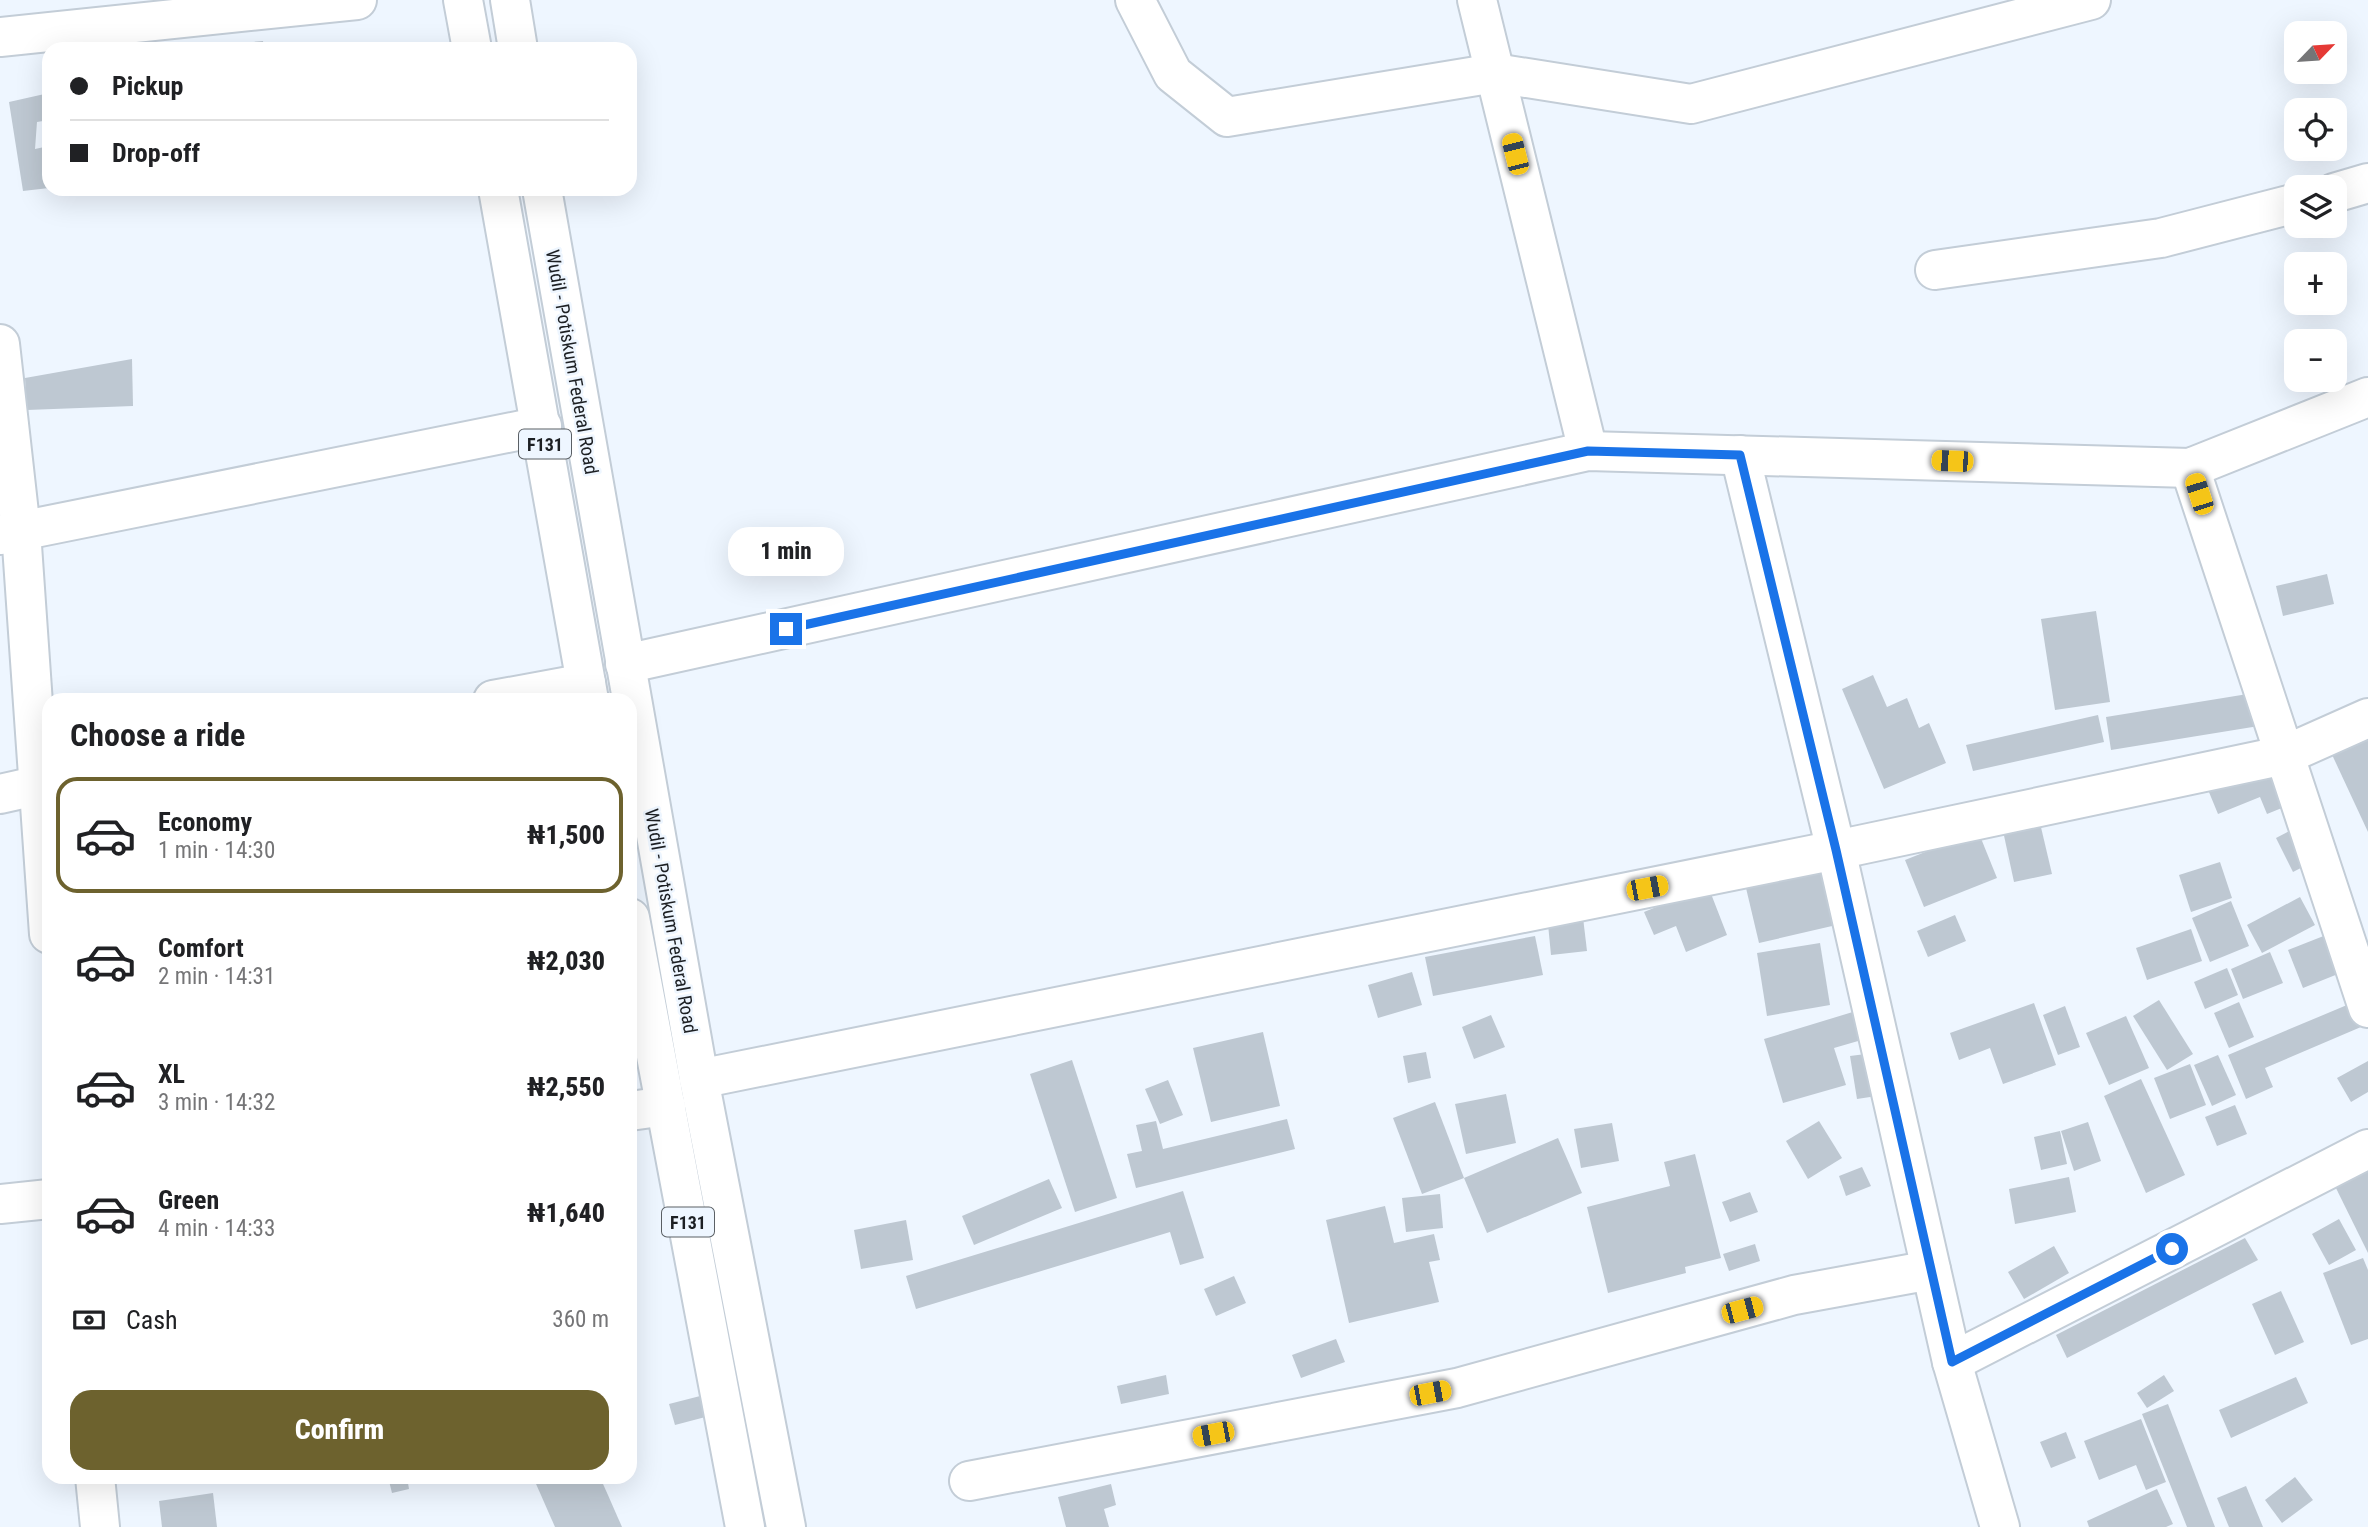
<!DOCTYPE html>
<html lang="en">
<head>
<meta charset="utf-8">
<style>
  body { margin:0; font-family:"Roboto Condensed",sans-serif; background:#f6f6f6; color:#202124; height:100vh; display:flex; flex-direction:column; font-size:26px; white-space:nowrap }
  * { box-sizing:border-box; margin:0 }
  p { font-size:23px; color:#757577 }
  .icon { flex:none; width:38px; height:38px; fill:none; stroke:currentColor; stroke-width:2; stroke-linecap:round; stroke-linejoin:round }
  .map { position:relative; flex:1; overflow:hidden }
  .drawer { position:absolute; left:42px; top:693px; width:595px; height:791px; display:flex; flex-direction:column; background:#fff; border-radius:21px; box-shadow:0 7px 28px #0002 }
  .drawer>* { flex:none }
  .hud { position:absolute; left:42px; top:42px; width:595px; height:154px; border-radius:21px; box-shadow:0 7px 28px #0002; display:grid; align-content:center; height:154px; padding:0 28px; background:#fff }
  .needle { width:46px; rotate:65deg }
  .fabs { position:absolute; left:2284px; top:21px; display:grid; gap:14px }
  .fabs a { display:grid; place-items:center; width:63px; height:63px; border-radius:14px; background:#fff; box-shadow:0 7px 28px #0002; font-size:35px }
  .end { position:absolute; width:32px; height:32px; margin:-16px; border:9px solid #1a73e8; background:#fff; box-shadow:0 0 0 4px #fff }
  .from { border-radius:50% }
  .bubble { position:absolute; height:49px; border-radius:21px; background:#fff; box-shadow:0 7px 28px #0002; font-size:23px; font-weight:800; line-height:49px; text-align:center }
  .car { position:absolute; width:21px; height:42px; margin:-21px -10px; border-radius:9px; box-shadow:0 0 5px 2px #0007; background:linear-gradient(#f5c518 24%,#345 0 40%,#f5c518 0 76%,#345 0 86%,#f5c518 0) }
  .hud b { display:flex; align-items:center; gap:24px; height:66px; font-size:26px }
  .hud b+b { border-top:2px solid #e0e0e0 }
  .hud i { width:18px; height:18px; background:#202124 }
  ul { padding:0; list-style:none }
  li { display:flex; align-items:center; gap:21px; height:116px; margin:0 14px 10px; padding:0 14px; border:4px solid transparent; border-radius:21px }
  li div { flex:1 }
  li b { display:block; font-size:26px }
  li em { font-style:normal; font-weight:800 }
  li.on { border-color:#6d622e }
  li>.icon { width:63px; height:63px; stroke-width:1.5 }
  h2 { padding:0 28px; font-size:32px; line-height:84px }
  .pay { display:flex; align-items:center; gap:18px; height:77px; padding:0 28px; font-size:26px }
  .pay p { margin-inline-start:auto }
  .cta { display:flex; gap:14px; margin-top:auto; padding:14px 28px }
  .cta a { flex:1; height:80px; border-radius:21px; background:#6d622e; color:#fff; font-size:28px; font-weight:800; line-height:80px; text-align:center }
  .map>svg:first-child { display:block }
  .building { fill:#bec8d2 }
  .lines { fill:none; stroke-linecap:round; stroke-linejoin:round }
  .minor-casing { stroke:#c3cdd7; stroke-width:42 }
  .major-casing { stroke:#c3cdd7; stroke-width:42 }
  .minor { stroke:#fff; stroke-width:38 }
  .major { stroke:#fff; stroke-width:38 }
  .route { stroke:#1a73e8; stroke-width:9 }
  .labels { text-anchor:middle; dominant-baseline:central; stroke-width:5; stroke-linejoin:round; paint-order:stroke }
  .shield { fill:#eef6ff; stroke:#5b6065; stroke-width:2 }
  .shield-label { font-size:18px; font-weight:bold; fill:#1c1f23 }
  .street-label { font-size:19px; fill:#1c1f23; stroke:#eef6ff }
</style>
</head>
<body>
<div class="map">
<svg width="2368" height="1527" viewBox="0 0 2368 1527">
  <rect width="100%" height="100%" fill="#eef6ff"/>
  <g class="building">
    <path d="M263 41 264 49H232V44Z"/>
    <path d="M49 93V120L37 122 35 149 49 146V188L23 191 9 102Z"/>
    <path d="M132 359 133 406 27 410 25 378Z"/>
    <path d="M2327 574 2334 604 2283 616 2276 586Z"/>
    <path d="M2096 611 2110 702 2055 710 2041 619Z"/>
    <path d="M1873 675 1887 707 1907 698 1919 728 1929 723 1946 763 1884 789 1842 689Z"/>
    <path d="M2260 692 2265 725 2111 750 2106 717Z"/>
    <path d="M2368 708V832L2321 731Z"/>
    <path d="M2098 715 2104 742 1973 771 1966 745Z"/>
    <path d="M2283 749 2304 799 2267 814 2260 797 2218 814 2204 780Z"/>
    <path d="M2040 823 2052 874 2014 882 2003 831Z"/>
    <path d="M2303 824 2320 858 2293 872 2276 838Z"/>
    <path d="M1978 831 1997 878 1924 907 1905 860Z"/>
    <path d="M1858 862 1871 917 1759 943 1746 888Z"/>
    <path d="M2220 862 2232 898 2191 912 2179 875Z"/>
    <path d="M1708 886 1727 935 1686 952 1676 926 1654 935 1644 912Z"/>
    <path d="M2300 897 2315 925 2262 953 2247 925Z"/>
    <path d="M2231 901 2249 946 2210 962 2192 918Z"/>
    <path d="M1582 909 1587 951 1551 955 1547 914Z"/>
    <path d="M1955 915 1966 941 1928 957 1917 931Z"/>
    <path d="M2349 926 2363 964 2303 988 2288 950Z"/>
    <path d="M2191 929 2202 961 2147 980 2136 948Z"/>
    <path d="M1535 936 1543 975 1433 996 1425 957Z"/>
    <path d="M1820 943 1830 1005 1767 1016 1757 953Z"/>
    <path d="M2270 952 2283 983 2243 999 2231 969Z"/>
    <path d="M2227 968 2238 995 2205 1009 2194 982Z"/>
    <path d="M1412 972 1422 1005 1378 1018 1368 985Z"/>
    <path d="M2366 997 2368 1024 2265 1068 2273 1087 2246 1099 2228 1055Z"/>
    <path d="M2159 1000 2193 1054 2167 1070 2133 1016Z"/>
    <path d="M2239 1002 2254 1037 2229 1048 2214 1013Z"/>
    <path d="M2034 1003 2056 1065 2003 1084 1990 1048 1959 1060 1950 1033Z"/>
    <path d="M2065 1006 2080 1047 2058 1055 2043 1015Z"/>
    <path d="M1856 1011 1865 1039 1834 1048 1846 1085 1783 1103 1764 1039Z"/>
    <path d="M1491 1015 1505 1047 1474 1059 1462 1027Z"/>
    <path d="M2126 1016 2149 1068 2109 1085 2086 1033Z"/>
    <path d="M1263 1032 1280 1106 1211 1122 1193 1048Z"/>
    <path d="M1897 1050 1903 1092 1857 1099 1850 1056Z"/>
    <path d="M1426 1052 1431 1078 1408 1083 1403 1056Z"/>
    <path d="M2218 1055 2236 1095 2212 1106 2194 1065Z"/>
    <path d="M1072 1060 1117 1198 1075 1212 1030 1074Z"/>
    <path d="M2368 1061V1092L2351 1102 2337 1078Z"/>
    <path d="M2190 1064 2206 1105 2170 1119 2154 1078Z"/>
    <path d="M2141 1079 2185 1175 2146 1193 2104 1096Z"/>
    <path d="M1168 1080 1183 1115 1160 1124 1145 1089Z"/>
    <path d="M1506 1094 1516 1143 1466 1154 1455 1104Z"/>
    <path d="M1435 1102 1464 1178 1422 1194 1393 1118Z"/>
    <path d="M2235 1105 2247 1134 2217 1146 2205 1117Z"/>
    <path d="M1287 1119 1295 1149 1136 1188 1127 1154 1142 1151 1136 1125 1156 1121 1163 1149Z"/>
    <path d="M1819 1121 1842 1158 1808 1179 1786 1141Z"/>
    <path d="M2088 1122 2101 1161 2074 1171 2061 1131Z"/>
    <path d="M1612 1123 1619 1161 1581 1168 1574 1129Z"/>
    <path d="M2060 1131 2067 1164 2041 1170 2034 1137Z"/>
    <path d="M1558 1138 1582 1193 1487 1233 1464 1178Z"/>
    <path d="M1695 1154 1721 1258 1685 1267 1686 1273 1608 1293 1587 1207 1670 1186 1664 1162Z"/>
    <path d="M2368 1159V1253L2331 1178Z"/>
    <path d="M1862 1167 1871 1186 1846 1196 1839 1176Z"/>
    <path d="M2069 1177 2076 1212 2015 1224 2009 1189Z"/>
    <path d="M1049 1179 1062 1208 974 1245 962 1216Z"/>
    <path d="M1183 1191 1204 1258 1180 1265 1170 1232 916 1309 906 1276Z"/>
    <path d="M1750 1192 1758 1212 1730 1222 1722 1202Z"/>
    <path d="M1440 1194 1443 1228 1406 1232 1402 1198Z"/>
    <path d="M1385 1206 1394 1243 1434 1234 1440 1260 1429 1262 1439 1302 1349 1323 1326 1220Z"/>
    <path d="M2339 1219 2356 1250 2329 1265 2312 1234Z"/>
    <path d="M906 1220 913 1260 861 1269 854 1230Z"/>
    <path d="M2245 1238 2258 1260 2067 1358 2056 1335Z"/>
    <path d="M1755 1244 1760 1261 1729 1271 1723 1254Z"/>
    <path d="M2054 1246 2069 1273 2024 1299 2008 1272Z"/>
    <path d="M2363 1258 2368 1270V1339L2351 1345 2323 1273Z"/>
    <path d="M1234 1276 1246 1303 1216 1316 1204 1289Z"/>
    <path d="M2281 1291 2304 1342 2275 1355 2252 1304Z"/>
    <path d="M1336 1339 1345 1362 1301 1378 1292 1355Z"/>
    <path d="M1166 1375 1169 1394 1121 1404 1117 1386Z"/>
    <path d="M2164 1375 2174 1391 2147 1408 2137 1393Z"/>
    <path d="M2296 1377 2308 1403 2231 1438 2219 1410Z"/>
    <path d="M708 1394 713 1415 675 1425 669 1404Z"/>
    <path d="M2168 1404 2215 1527H2187L2142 1414Z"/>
    <path d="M2141 1419 2166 1482 2146 1490 2136 1465 2099 1480 2084 1441Z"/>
    <path d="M2066 1432 2076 1458 2051 1468 2040 1442Z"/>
    <path d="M388 1477H407L409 1489 392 1493Z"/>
    <path d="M533 1477H600L622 1527H555Z"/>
    <path d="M2295 1477 2313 1500 2282 1523 2265 1500Z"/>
    <path d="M1111 1484 1116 1505 1104 1509 1109 1527H1066L1058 1497Z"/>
    <path d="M2246 1486 2263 1527H2229L2217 1498Z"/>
    <path d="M2157 1489 2173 1524 2166 1527H2089L2087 1521Z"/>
    <path d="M213 1493 217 1527H162L159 1501Z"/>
  </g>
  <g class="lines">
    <defs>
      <g id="minor">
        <path d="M1135 0 1173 74 1227 117 1495 73 1691 104 2091 0"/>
        <path d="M1477 0 1588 451"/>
        <path d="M0 37 357 0"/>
        <path d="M2334 193 2368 183"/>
        <path d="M1935 270 2161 238 2296 203"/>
        <path d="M0 344 21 531 49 934"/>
        <path d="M1740 455 1836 850 1952 1362 2000 1527"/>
        <path d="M2190 468 2368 1008"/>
        <path d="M0 535 542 426"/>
        <path d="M625 664 1588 451 2190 468 2368 397"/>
        <path d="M493 700 586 683"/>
        <path d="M0 794 49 783"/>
        <path d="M699 1079 1836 850 2285 755 2368 718"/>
        <path d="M630 1111 666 1106"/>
        <path d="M0 1204 49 1199"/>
        <path d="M1952 1362 2368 1149"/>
        <path d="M95 1477 100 1527"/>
        <path d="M969 1481 1457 1388 1794 1295 1931 1270"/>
      </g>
      <g id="major">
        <path d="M463 0 472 49"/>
        <path d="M510 0 518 49"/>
        <path d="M498 189 589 700"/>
        <path d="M542 189 699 1079 786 1527"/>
        <path d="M630 918 745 1527"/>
      </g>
    </defs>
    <use href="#minor" class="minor-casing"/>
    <use href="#major" class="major-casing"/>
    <use href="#minor" class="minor"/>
    <use href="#major" class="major"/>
  </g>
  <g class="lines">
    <path class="route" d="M786 629 1588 451 1740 455 1836 850 1952 1362 2172 1249"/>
  </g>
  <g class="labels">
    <g class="shield">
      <rect x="519" y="429.5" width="52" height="29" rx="5"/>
      <rect x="662" y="1207.5" width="52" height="29" rx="5"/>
    </g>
    <g class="shield-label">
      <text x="545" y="444">F131</text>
      <text x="688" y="1222">F131</text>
    </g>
    <g class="street-label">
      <text transform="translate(572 362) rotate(80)">Wudil - Potiskum Federal Road</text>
      <text transform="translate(671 921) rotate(80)">Wudil - Potiskum Federal Road</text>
    </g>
  </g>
</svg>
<div class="fabs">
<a><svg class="needle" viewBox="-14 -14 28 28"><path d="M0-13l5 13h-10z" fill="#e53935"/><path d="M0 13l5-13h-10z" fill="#757577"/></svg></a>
<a><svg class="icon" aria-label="locate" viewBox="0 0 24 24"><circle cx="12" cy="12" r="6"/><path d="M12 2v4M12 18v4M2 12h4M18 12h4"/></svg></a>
<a><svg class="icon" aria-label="layers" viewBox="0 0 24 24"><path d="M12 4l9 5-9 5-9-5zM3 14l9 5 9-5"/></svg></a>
<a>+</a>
<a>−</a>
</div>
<i class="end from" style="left:2172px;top:1249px"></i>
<i class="end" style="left:786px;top:629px"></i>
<div class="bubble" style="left:728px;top:527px;width:116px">1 min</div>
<i class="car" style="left:1515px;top:154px;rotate:346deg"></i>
<i class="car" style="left:1952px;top:461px;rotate:272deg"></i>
<i class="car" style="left:2199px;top:494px;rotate:342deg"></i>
<i class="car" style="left:1647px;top:888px;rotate:79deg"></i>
<i class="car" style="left:1742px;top:1310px;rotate:75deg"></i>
<i class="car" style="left:1430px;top:1393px;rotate:79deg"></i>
<i class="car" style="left:1213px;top:1434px;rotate:259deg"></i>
<div class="hud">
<b><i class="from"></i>Pickup</b>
<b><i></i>Drop-off</b>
</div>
<section class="drawer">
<h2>Choose a ride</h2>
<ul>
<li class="on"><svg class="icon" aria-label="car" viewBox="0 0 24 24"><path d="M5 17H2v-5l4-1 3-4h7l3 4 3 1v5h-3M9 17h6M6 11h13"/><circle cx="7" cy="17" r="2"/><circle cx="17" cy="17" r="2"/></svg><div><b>Economy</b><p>1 min · 14:30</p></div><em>₦1,500</em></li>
<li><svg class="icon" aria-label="car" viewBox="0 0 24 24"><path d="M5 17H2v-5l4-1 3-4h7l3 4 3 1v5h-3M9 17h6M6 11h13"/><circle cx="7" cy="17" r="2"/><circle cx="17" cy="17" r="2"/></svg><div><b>Comfort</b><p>2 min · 14:31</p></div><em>₦2,030</em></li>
<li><svg class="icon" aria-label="car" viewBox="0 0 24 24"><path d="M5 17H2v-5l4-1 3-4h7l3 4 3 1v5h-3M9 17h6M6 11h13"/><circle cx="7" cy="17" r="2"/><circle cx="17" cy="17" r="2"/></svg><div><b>XL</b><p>3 min · 14:32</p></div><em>₦2,550</em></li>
<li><svg class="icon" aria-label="car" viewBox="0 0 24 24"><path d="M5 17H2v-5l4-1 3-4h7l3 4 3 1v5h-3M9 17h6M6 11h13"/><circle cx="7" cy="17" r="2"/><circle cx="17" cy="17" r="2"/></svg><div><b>Green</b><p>4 min · 14:33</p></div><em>₦1,640</em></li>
</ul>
<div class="pay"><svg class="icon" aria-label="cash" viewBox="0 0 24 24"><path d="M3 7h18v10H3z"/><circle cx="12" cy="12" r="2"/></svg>Cash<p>360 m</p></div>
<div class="cta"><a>Confirm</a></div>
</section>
</div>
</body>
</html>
